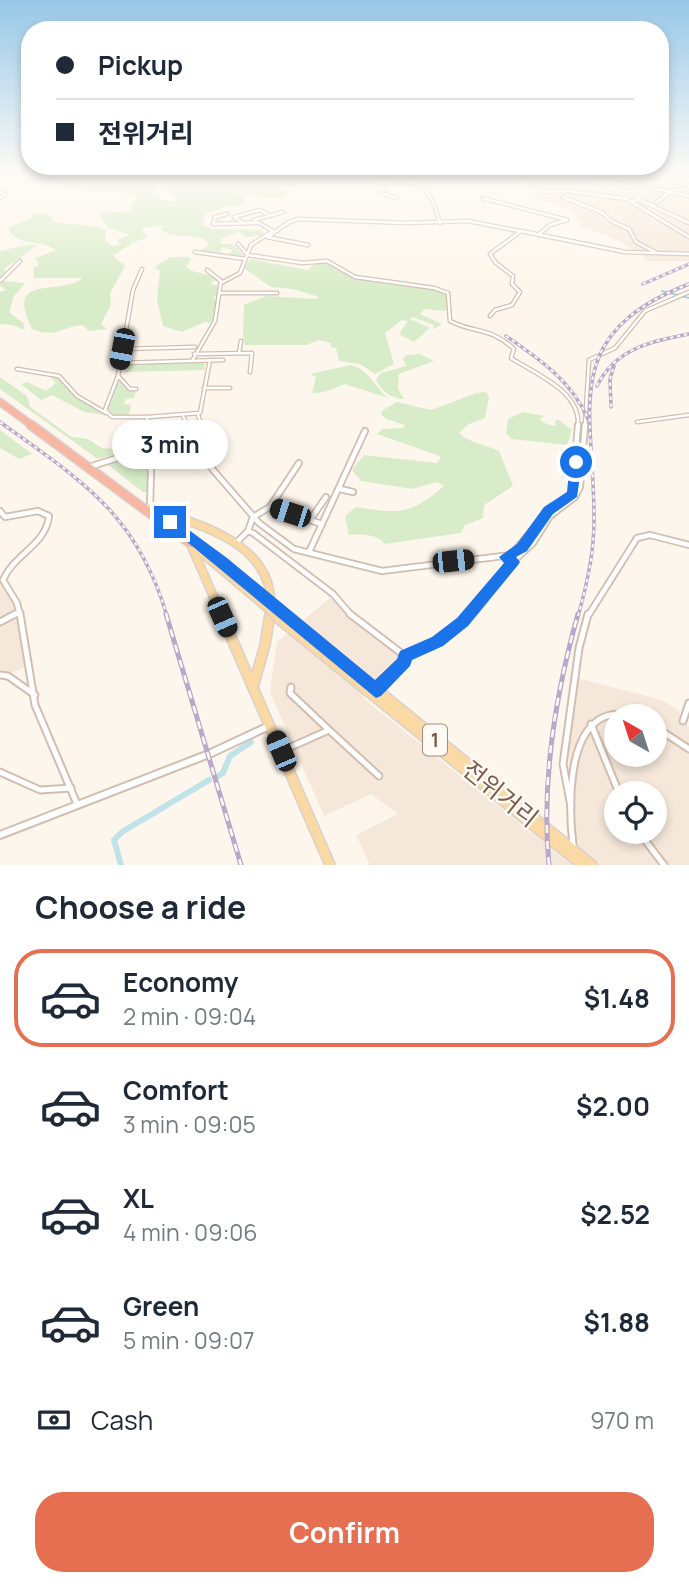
<!DOCTYPE html>
<html lang="en">
<head>
<meta charset="utf-8">
<style>
  body { margin:0; font-family:Manrope,"Noto Sans KR",sans-serif; background:#f2f2f3; color:#1f2937; height:100vh; display:flex; flex-direction:column; font-size:26px; white-space:nowrap }
  * { box-sizing:border-box; margin:0 }
  p { font-size:23px; color:#747a83 }
  .icon { flex:none; width:38px; height:38px; fill:none; stroke:currentColor; stroke-width:2; stroke-linecap:round; stroke-linejoin:round }
  .map { position:relative; height:865px; overflow:hidden }
  .sheet { display:flex; flex-direction:column; background:#fff; flex:1 }
  .sheet>* { flex:none }
  .banner { position:absolute; left:21px; top:21px; width:648px; height:154px; border-radius:28px; box-shadow:0 4px 10px #0003; display:grid; align-content:center; height:154px; padding:0 35px; background:#fff }
  .needle { width:46px; rotate:321deg }
  .buttons { position:absolute; left:604px; top:704px; display:grid; gap:14px }
  .buttons a { display:grid; place-items:center; width:63px; height:63px; border-radius:50%; background:#fff; box-shadow:0 4px 10px #0003; font-size:35px }
  .end { position:absolute; width:32px; height:32px; margin:-16px; border:9px solid #1a73e8; background:#fff; box-shadow:0 0 0 4px #fff }
  .from { border-radius:50% }
  .bubble { position:absolute; height:49px; border-radius:24px; background:#fff; box-shadow:0 4px 10px #0003; font-size:23px; font-weight:700; line-height:49px; text-align:center }
  .car { position:absolute; width:21px; height:42px; margin:-21px -10px; border-radius:9px; box-shadow:0 0 5px 2px #0007; background:linear-gradient(#222 24%,#8ab4d8 0 40%,#222 0 76%,#8ab4d8 0 86%,#222 0) }
  .banner b { display:flex; align-items:center; gap:24px; height:66px; font-size:26px }
  .banner b+b { border-top:2px solid #e0e1e3 }
  .banner i { width:18px; height:18px; background:#1f2937 }
  ul { padding:0; list-style:none }
  li { display:flex; align-items:center; gap:21px; height:98px; margin:0 14px 10px; padding:0 21px; border:4px solid transparent; border-radius:28px }
  li div { flex:1 }
  li b { display:block; font-size:26px }
  li em { font-style:normal; font-weight:700 }
  li.active { border-color:#e76f51 }
  li>.icon { width:63px; height:63px; stroke-width:1.5 }
  h2 { padding:0 35px; font-size:32px; line-height:84px }
  .pay { display:flex; align-items:center; gap:18px; height:77px; padding:0 35px; font-size:26px }
  .pay p { margin-inline-start:auto }
  .action { display:flex; gap:14px; margin-top:auto; padding:14px 35px }
  .action a { flex:1; height:80px; border-radius:28px; background:#e76f51; color:#fff; font-size:28px; font-weight:700; line-height:80px; text-align:center }
  .map>svg:first-child { display:block }
  .residential { fill:#f5e8da; fill-rule:evenodd }
  .green { fill:#d8ecc9 }
  .lines { fill:none; stroke-linecap:round; stroke-linejoin:round }
  .stream { stroke:#a5d3da; stroke-width:2 }
  .canal { stroke:#bfe3e8; stroke-width:6 }
  .minor-far2-casing { stroke:#d1beb0; stroke-width:5 }
  .minor-far1-casing { stroke:#d1beb0; stroke-width:8 }
  .minor-casing { stroke:#d1beb0; stroke-width:9 }
  .tertiary-casing { stroke:#d1beb0; stroke-width:10 }
  .primary-far1-casing { stroke:#dad1cd; stroke-width:10 }
  .primary-casing { stroke:#dad1cd; stroke-width:12 }
  .motorway-far1-casing { stroke:#dad1cd; stroke-width:9 }
  .motorway-casing { stroke:#dad1cd; stroke-width:11 }
  .minor-far2 { stroke:#fff; stroke-width:2.5 }
  .minor-far1 { stroke:#fff; stroke-width:4.5 }
  .minor { stroke:#fff; stroke-width:5 }
  .tertiary { stroke:#fff; stroke-width:6 }
  .primary-far1 { stroke:#fbd9a5; stroke-width:7 }
  .primary { stroke:#fbd9a5; stroke-width:9 }
  .motorway-far1 { stroke:#f7b7a3; stroke-width:6 }
  .motorway { stroke:#f7b7a3; stroke-width:8 }
  .rail-far1-casing { stroke:#b9a8c9; stroke-width:3.5 }
  .rail-casing { stroke:#b9a8c9; stroke-width:5 }
  .rail-far1 { stroke:#fffaf3; stroke-width:2; stroke-dasharray:3.5; stroke-linecap:butt }
  .rail { stroke:#fffaf3; stroke-width:2.5; stroke-dasharray:8; stroke-linecap:butt }
  .primary-bridge-far1-casing { stroke:#dad1cd; stroke-width:10; stroke-linecap:butt }
  .primary-bridge-casing { stroke:#dad1cd; stroke-width:12; stroke-linecap:butt }
  .primary-bridge-far1 { stroke:#fbd9a5; stroke-width:7 }
  .primary-bridge { stroke:#fbd9a5; stroke-width:9 }
  .route { fill:#1a73e8 }
  .labels { text-anchor:middle; dominant-baseline:central; stroke-width:5; stroke-linejoin:round; paint-order:stroke }
  .shield { fill:#fffaf3; stroke:#a28b7f; stroke-width:2 }
  .shield-label { font-size:19px; font-weight:bold; fill:#7a5c4d }
  .near-street-label { font-size:24px; fill:#7a5c4d; stroke:#fffaf3 }
</style>
</head>
<body>
<div class="map">
<svg width="689" height="865" viewBox="0 0 689 865">
  <rect width="100%" height="100%" fill="#fdf6ec"/>
  <g class="residential">
    <path d="M621 172H689V261H645L643 255 611 237 583 227 578 223 583 222 575 217 573 211 532 197 539 193V190L509 178 520 176 525 178 527 182 535 183 546 179 552 180 587 191 601 188 607 181 621 180 625 176Z"/>
    <path d="M0 579 15 603 28 666 9 674 0 675Z"/>
    <path d="M330 598 402 655V660L363 698 570 864 569 750 577 678 662 700 679 711 689 727V865H370L356 835 398 814 371 794 324 816 270 692 277 642ZM616 716H654V754H616ZM616 793H654V831H616Z"/>
  </g>
  <g class="green">
    <path d="M192 172 249 176 259 172 312 174 304 183 282 188 288 193 281 199 235 193 244 197 245 205 228 206 205 214 203 225 211 229 262 230 264 233 260 236 246 237 239 231 221 239V244H233L244 256H226L233 250 223 247 220 251 223 253 198 251 208 246 207 241C191 232 178 240 161 230L165 225 143 228 141 230 148 237 132 243 113 256 125 266 110 293 111 305 101 324 107 329 89 331 83 325C63 326 55 339 32 329 4 272 60 297 83 278H34L33 268 39 265 35 258 56 250C41 239 16 247 8 228L32 218V215L41 213 51 216 53 222 100 227 105 230V240L112 246 119 245 118 239 131 235 109 228 99 214C112 210 123 214 131 210L130 208 137 198 133 193 75 191 67 187C79 178 132 172 146 179 152 182 155 191 160 196L159 200 178 201 164 188 170 185 171 178Z"/>
    <path d="M28 245H37L4 269 6 271 0 279V251Z"/>
    <path d="M170 257H189L191 260 186 267C196 275 206 271 218 280L211 282 212 285H219L217 296 212 297 217 300 214 318 210 323 205 322 182 332 163 326 157 300 160 270 156 269V266Z"/>
    <path d="M250 259 308 270 316 263 325 261C356 287 402 284 441 290L449 297 447 309 444 311 425 309 420 314 442 324 433 329 434 325 413 317 410 319 430 328 414 342 399 334 408 321 402 320 385 333 394 364 375 374 360 364 339 361 336 348 331 347V343L318 340 307 345H245L243 336 244 305 266 296 316 299 319 297 293 289 271 287 244 268Z"/>
    <path d="M3 281 25 283 14 296 9 312 23 323 25 330 12 325 0 324V292L6 290 0 286Z"/>
    <path d="M420 354 434 361 399 374 398 389 404 399C392 399 381 391 376 380L381 373 406 366 403 359 406 355Z"/>
    <path d="M204 362 205 370 125 372 126 365Z"/>
    <path d="M351 365C370 370 374 387 388 398L345 384 324 392 312 393 316 377 310 374Z"/>
    <path d="M50 376 59 377 74 395 104 415 84 412 52 395 41 400 21 384 27 382 46 391 56 383Z"/>
    <path d="M0 377 27 396 30 407 72 437 88 439 102 448 131 450 98 459 0 389Z"/>
    <path d="M119 380 130 391H136L134 398 126 399 124 404 131 405 129 415 116 416 108 411V402Z"/>
    <path d="M486 392 489 397 485 418 469 424 459 433C471 444 485 444 499 451L513 486 484 505 483 518 465 525 461 533 385 544C378 534 360 534 349 535L345 516 356 507C398 514 411 515 444 486L436 482 413 489 361 481 352 470 364 455 437 463 440 459V456L377 434 382 429 402 428 405 425 386 419 381 414 383 410 397 402 431 410 477 393Z"/>
    <path d="M523 412 544 416 540 419C544 424 550 425 556 426L555 420H559L572 430 567 445 512 439 506 434 508 419Z"/>
    <path d="M0 430 32 454 19 459 0 448Z"/>
    <path d="M133 454 143 457C151 468 150 479 148 492H143L107 464Z"/>
  </g>
  <g class="lines">
    <path class="stream" d="M662 291 689 298"/>
    <g class="canal">
      <path d="M218 776 223 773 230 756 251 742"/>
      <path d="M121 865 114 840 122 832 209 780"/>
    </g>
    <defs>
      <g id="minor-far2">
        <path d="M373 172 393 182"/>
        <path d="M575 172 633 188 634 194 640 199 633 201"/>
        <path d="M605 172 614 182"/>
        <path d="M660 172 689 186"/>
        <path d="M408 182 423 175"/>
        <path d="M655 189 689 196"/>
        <path d="M0 192 5 195 0 198"/>
        <path d="M540 192 568 191 627 199 689 237"/>
        <path d="M563 197 603 213 611 221 629 229 636 242 655 252"/>
        <path d="M396 198 381 193 385 183C425 177 430 190 440 223"/>
        <path d="M482 198 567 220 550 225 538 235"/>
        <path d="M640 200 689 223"/>
        <path d="M657 202 671 191 689 188"/>
        <path d="M254 220 283 212"/>
        <path d="M257 222 243 223 234 217 260 210 270 216"/>
        <path d="M267 237 308 245"/>
        <path d="M268 237 289 222 299 219 406 223 468 221 519 231"/>
        <path d="M238 244 248 255 303 263 327 261 355 277 434 288 448 293 450 321C475 334 489 326 514 349L511 358C537 375 581 391 578 426"/>
        <path d="M195 252 245 259"/>
        <path d="M142 269 133 290 118 376 105 410 112 417H148L145 426"/>
        <path d="M0 281 20 261"/>
        <path d="M221 283 240 273 251 245 273 231 259 223 213 224 215 217 227 214"/>
        <path d="M220 293H277"/>
        <path d="M490 316 495 310 512 305 520 292 512 284 513 276 496 263 490 254 521 231 625 252 689 254"/>
        <path d="M122 349 195 347"/>
        <path d="M239 353 241 341"/>
        <path d="M194 354 252 353 250 372"/>
        <path d="M192 361 215 321 221 281 207 270"/>
        <path d="M120 363 223 360"/>
        <path d="M17 369 59 376 77 396 106 413"/>
        <path d="M118 376 130 389H136"/>
        <path d="M204 388H230"/>
        <path d="M198 415 202 426"/>
        <path d="M183 416 188 426"/>
        <path d="M148 417 200 413 210 360"/>
        <path d="M637 422 689 415"/>
        <path d="M585 426 589 360 615 348 645 311 689 292"/>
      </g>
      <g id="minor-far1">
        <path d="M188 425 208 464 259 523 294 549 382 571 511 555 549 511 572 493 578 425"/>
        <path d="M202 425 209 446 208 464"/>
        <path d="M138 452 146 425"/>
        <path d="M92 466 127 455H145L151 471 150 508"/>
        <path d="M340 489 353 492"/>
        <path d="M270 507 322 524"/>
        <path d="M0 511 5 517 38 511 49 516C46 545 14 554 3 580L17 603 20 616"/>
        <path d="M310 520 326 497"/>
        <path d="M248 531 253 517 270 507 299 463"/>
        <path d="M237 542 248 531 253 533 333 594 352 616"/>
        <path d="M309 552 365 431"/>
        <path d="M12 616 20 612"/>
        <path d="M468 616 504 570 533 543 550 516 575 497 580 487 585 425"/>
        <path d="M588 616 637 538 650 535 689 545"/>
      </g>
      <g id="minor">
        <path d="M20 614 35 705 77 804"/>
        <path d="M350 614 405 656 404 661 377 689"/>
        <path d="M0 622 15 614"/>
        <path d="M405 656 437 642 469 614"/>
        <path d="M0 675 8 676 35 695"/>
        <path d="M291 687 290 693 329 730"/>
        <path d="M683 721 689 703"/>
        <path d="M591 724 619 793"/>
        <path d="M654 726 689 749"/>
        <path d="M282 751 329 730 379 776"/>
        <path d="M0 772 40 790 71 788"/>
        <path d="M571 807 563 764 579 648 588 614"/>
        <path d="M638 831 664 865"/>
        <path d="M573 845C569 811 565 726 610 715 616 713 625 716 632 716"/>
      </g>
      <path id="tertiary" d="M0 835 209 754 269 726"/>
      <g id="primary-far1">
        <path d="M150 508C203 526 280 545 270 616"/>
        <path d="M157 513 261 594"/>
        <path d="M190 543 222 616"/>
        <path d="M191 544 259 601"/>
        <path d="M281 612 286 616"/>
      </g>
      <g id="primary">
        <path d="M221 614 330 865"/>
        <path d="M284 614 592 865"/>
        <path d="M279 619 582 865"/>
        <path d="M253 687 265 645 270 614"/>
      </g>
      <path id="motorway-far1" d="M0 402 33 426"/>
      <path id="motorway" d="M31 425 190 543"/>
    </defs>
    <use href="#minor-far2" class="minor-far2-casing"/>
    <use href="#minor-far1" class="minor-far1-casing"/>
    <use href="#minor" class="minor-casing"/>
    <use href="#tertiary" class="tertiary-casing"/>
    <use href="#primary-far1" class="primary-far1-casing"/>
    <use href="#primary" class="primary-casing"/>
    <use href="#motorway-far1" class="motorway-far1-casing"/>
    <use href="#motorway" class="motorway-casing"/>
    <use href="#minor-far2" class="minor-far2"/>
    <use href="#minor-far1" class="minor-far1"/>
    <use href="#minor" class="minor"/>
    <use href="#tertiary" class="tertiary"/>
    <use href="#primary-far1" class="primary-far1"/>
    <use href="#primary" class="primary"/>
    <use href="#motorway-far1" class="motorway-far1"/>
    <use href="#motorway" class="motorway"/>
    <defs>
      <g id="rail-far1">
        <path d="M643 284 689 264"/>
        <path d="M506 336C539 359 572 381 588 419"/>
        <path d="M597 386C615 349 651 341 689 334"/>
        <path d="M611 407 610 379 614 366"/>
        <path d="M0 422C82 481 137 514 167 616"/>
        <path d="M578 616C587 585 594 554 594 521 595 409 557 335 689 284"/>
      </g>
      <g id="rail">
        <path d="M166 614 241 865"/>
        <path d="M549 865C541 781 555 696 578 614"/>
      </g>
    </defs>
    <use href="#rail-far1" class="rail-far1-casing"/>
    <use href="#rail" class="rail-casing"/>
    <use href="#rail-far1" class="rail-far1"/>
    <use href="#rail" class="rail"/>
    <defs>
      <g id="primary-bridge-far1">
        <path d="M261 594 281 612"/>
        <path d="M259 601 276 616"/>
      </g>
      <path id="primary-bridge" d="M274 614 279 619"/>
    </defs>
    <use href="#primary-bridge-far1" class="primary-bridge-far1-casing"/>
    <use href="#primary-bridge" class="primary-bridge-casing"/>
    <use href="#primary-bridge-far1" class="primary-bridge-far1"/>
    <use href="#primary-bridge" class="primary-bridge"/>
  </g>
  <linearGradient id="sky" x2="0" y2="1"><stop stop-color="#97c7e8"/><stop offset="0.59" stop-color="#fefbf6"/><stop offset="1" stop-color="#fefbf6" stop-opacity="0"/></linearGradient>
  <rect width="689" height="293" fill="url(#sky)"/>
  <path class="route" d="M576 458 582 462 577 497 553 514 527 551 516 557 520 562 518 565 468 626 443 646 412 660 410 666 381 696 376 698 163 522 165 519H174L227 558 375 680 397 659 400 651 432 637 457 618 504 563 499 557 517 544 544 507 567 492 570 462Z"/>
  <g class="labels">
    <rect class="shield" x="423" y="724.5" width="24" height="31" rx="5"/>
    <g class="shield-label">
      <text x="435" y="740">1</text>
    </g>
    <g class="near-street-label">
      <text transform="translate(501 793) rotate(39)">전위거리</text>
    </g>
  </g>
</svg>
<div class="buttons">
<a><svg class="needle" viewBox="-14 -14 28 28"><path d="M0-13l5 13h-10z" fill="#e53935"/><path d="M0 13l5-13h-10z" fill="#747a83"/></svg></a>
<a><svg class="icon" aria-label="locate" viewBox="0 0 24 24"><circle cx="12" cy="12" r="6"/><path d="M12 2v4M12 18v4M2 12h4M18 12h4"/></svg></a>
</div>
<i class="end from" style="left:576px;top:462px"></i>
<i class="end" style="left:170px;top:522px"></i>
<div class="bubble" style="left:112px;top:420px;width:116px">3 min</div>
<i class="car" style="left:122px;top:349px;rotate:191deg"></i>
<i class="car" style="left:290px;top:513px;rotate:288deg"></i>
<i class="car" style="left:453px;top:561px;rotate:84deg"></i>
<i class="car" style="left:222px;top:617px;rotate:156deg"></i>
<i class="car" style="left:281px;top:751px;rotate:337deg"></i>
<div class="banner">
<b><i class="from"></i>Pickup</b>
<b><i></i>전위거리</b>
</div>
</div>
<section class="sheet">
<h2>Choose a ride</h2>
<ul>
<li class="active"><svg class="icon" aria-label="car" viewBox="0 0 24 24"><path d="M5 17H2v-5l4-1 3-4h7l3 4 3 1v5h-3M9 17h6M6 11h13"/><circle cx="7" cy="17" r="2"/><circle cx="17" cy="17" r="2"/></svg><div><b>Economy</b><p>2 min · 09:04</p></div><em>$1.48</em></li>
<li><svg class="icon" aria-label="car" viewBox="0 0 24 24"><path d="M5 17H2v-5l4-1 3-4h7l3 4 3 1v5h-3M9 17h6M6 11h13"/><circle cx="7" cy="17" r="2"/><circle cx="17" cy="17" r="2"/></svg><div><b>Comfort</b><p>3 min · 09:05</p></div><em>$2.00</em></li>
<li><svg class="icon" aria-label="car" viewBox="0 0 24 24"><path d="M5 17H2v-5l4-1 3-4h7l3 4 3 1v5h-3M9 17h6M6 11h13"/><circle cx="7" cy="17" r="2"/><circle cx="17" cy="17" r="2"/></svg><div><b>XL</b><p>4 min · 09:06</p></div><em>$2.52</em></li>
<li><svg class="icon" aria-label="car" viewBox="0 0 24 24"><path d="M5 17H2v-5l4-1 3-4h7l3 4 3 1v5h-3M9 17h6M6 11h13"/><circle cx="7" cy="17" r="2"/><circle cx="17" cy="17" r="2"/></svg><div><b>Green</b><p>5 min · 09:07</p></div><em>$1.88</em></li>
</ul>
<div class="pay"><svg class="icon" aria-label="cash" viewBox="0 0 24 24"><path d="M3 7h18v10H3z"/><circle cx="12" cy="12" r="2"/></svg>Cash<p>970 m</p></div>
<div class="action"><a>Confirm</a></div>
</section>
</body>
</html>
